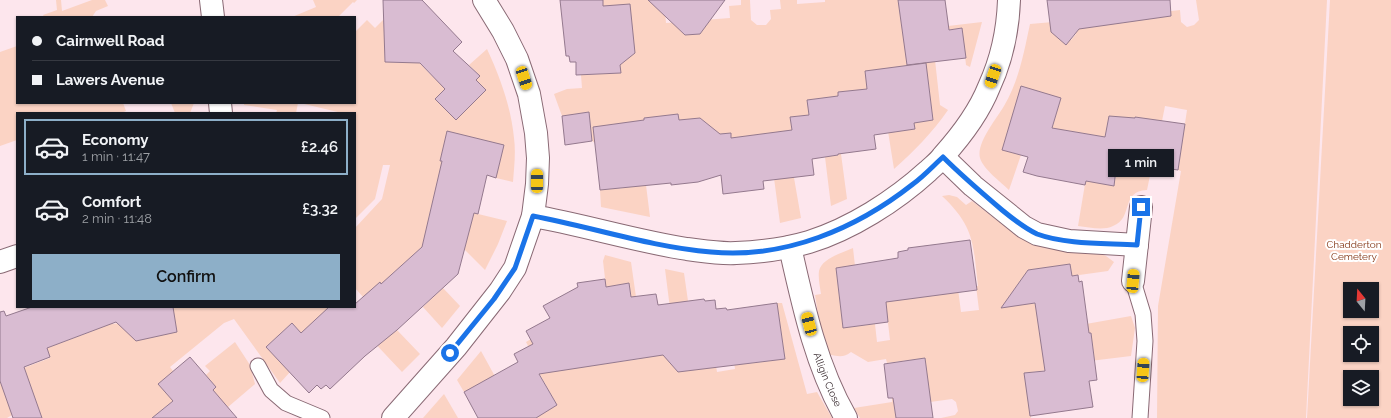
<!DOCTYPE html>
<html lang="en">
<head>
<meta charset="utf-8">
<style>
  body { margin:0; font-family:Raleway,sans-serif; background:#20242c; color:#f1f3f6; height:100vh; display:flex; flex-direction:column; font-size:15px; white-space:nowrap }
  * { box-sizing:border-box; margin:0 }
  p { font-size:13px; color:#9ea1a6 }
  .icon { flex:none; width:22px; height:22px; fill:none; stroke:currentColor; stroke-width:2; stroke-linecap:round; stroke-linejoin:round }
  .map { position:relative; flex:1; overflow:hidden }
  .side { position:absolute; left:16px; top:112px; width:340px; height:196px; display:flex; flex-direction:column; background:#171b24; border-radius:0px; box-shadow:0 1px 3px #0004 }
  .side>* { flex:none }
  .guide { position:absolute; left:16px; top:16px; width:340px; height:88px; border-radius:0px; box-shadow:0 1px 3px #0004; display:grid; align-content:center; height:88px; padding:0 16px; background:#171b24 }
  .needle { width:26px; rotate:342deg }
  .controls { position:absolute; left:1343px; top:282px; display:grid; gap:8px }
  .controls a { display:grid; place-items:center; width:36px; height:36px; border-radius:0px; background:#171b24; box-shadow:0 1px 3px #0004; font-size:20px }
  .end { position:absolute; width:18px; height:18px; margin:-9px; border:5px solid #1a73e8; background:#fff; box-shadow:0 0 0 2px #fff }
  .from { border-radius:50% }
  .bubble { position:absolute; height:28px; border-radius:0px; background:#171b24; box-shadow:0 1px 3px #0004; font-size:13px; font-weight:600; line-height:28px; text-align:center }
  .car { position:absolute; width:12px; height:24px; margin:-12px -6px; border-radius:5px; box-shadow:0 0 3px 1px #0007; background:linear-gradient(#f5c518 24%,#345 0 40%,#f5c518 0 76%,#345 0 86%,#f5c518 0) }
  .guide b { display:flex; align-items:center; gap:14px; height:38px; font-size:15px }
  .guide b+b { border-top:1px solid #363941 }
  .guide i { width:10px; height:10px; background:#f1f3f6 }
  ul { padding:7px 0 0; list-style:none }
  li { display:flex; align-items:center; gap:12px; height:56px; margin:0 8px 6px; padding:0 8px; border:2px solid transparent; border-radius:0px }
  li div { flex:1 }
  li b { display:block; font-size:15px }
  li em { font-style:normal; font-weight:600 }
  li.selected { border-color:#8dafc8 }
  li>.icon { width:36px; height:36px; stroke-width:1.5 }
  .primary-button { display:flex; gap:8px; margin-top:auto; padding:8px 16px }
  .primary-button a { flex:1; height:46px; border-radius:0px; background:#8dafc8; color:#111; font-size:16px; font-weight:600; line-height:46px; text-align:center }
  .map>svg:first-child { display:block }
  .green { fill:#fbd3c4; fill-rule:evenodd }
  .building { fill:#d9bcd2; stroke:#94798e }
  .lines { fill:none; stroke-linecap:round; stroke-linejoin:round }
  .lane-casing { stroke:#896974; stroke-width:17 }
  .street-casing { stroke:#896974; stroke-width:24 }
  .lane { stroke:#fff; stroke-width:15 }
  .street { stroke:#fff; stroke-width:22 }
  .route { stroke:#1a73e8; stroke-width:5 }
  .labels { text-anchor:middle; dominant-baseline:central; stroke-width:4; stroke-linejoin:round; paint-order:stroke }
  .park-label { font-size:10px; fill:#833615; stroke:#fff }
  .street-label { font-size:10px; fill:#34262b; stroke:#fff }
</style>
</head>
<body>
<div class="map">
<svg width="1391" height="418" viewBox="0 0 1391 418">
  <rect width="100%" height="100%" fill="#fde6ed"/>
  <g class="green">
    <path d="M56 0H61L62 11 92 0H105L108 6 96 11 92 17H44L43 15 57 10Z"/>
    <path d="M313 0H357L354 3 353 2 338 17H292L316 7Z"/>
    <path d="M403 0 385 56 392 62 401 63 411 54 429 73 446 88 435 99 456 120 486 90 476 80 480 76 469 65 487 49C500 77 511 107 514 138 516 153 514 168 513 182L496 178 446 137 440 161 457 165 438 180 428 220 474 213 507 221 498 244 485 270 448 233 432 238 392 274 387 290 380 283 363 297 355 288V228L382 199 390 165H383L375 199 355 219V113H342L300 103H355V32L367 20 375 28Z"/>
    <path d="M603 0H664L666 23 681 22V31L685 35 700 34 704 28V20L730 18 729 6 741 5V0H750L751 20 757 25H766L771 19 770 10 781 9 780 0H797V4L825 2V0H898L902 28 948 26 982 22 970 67 966 65 962 28 948 30 935 60 940 105 948 110C932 133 914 151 894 169L887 125 867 89 838 92 841 154 847 199 831 206 825 157 838 155 830 97 807 100 809 115 790 117 797 171 793 172 801 218 780 223 774 178 784 131 739 189 730 133 708 136 706 123 700 118 693 119 686 182 678 114 644 118 651 176 645 177 650 217 601 207 600 190 624 188 622 128 617 124H611L599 143H595L592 141 589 112 562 116 554 94 567 89 582 88 581 75 620 73 603 6ZM928 78 933 120 914 123 915 129 893 132 905 81Z"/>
    <path d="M1109 0 1113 24 1129 22 1153 0 1155 13 1180 10 1181 22 1187 27 1194 25 1199 20 1196 0H1327L1306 418H1157L1158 306 1181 171 1178 170 1187 110 1165 106 1162 121 1129 163 1152 166 1147 190C1120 191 1134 218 1113 226 1103 231 1089 227 1078 226L1086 178 1093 182 1114 186 1126 124 1114 116 1108 120 1105 137 1065 130 1056 177 1039 173 1061 98 1003 150 1021 155 1009 190C1001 182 983 169 980 158 976 143 997 118 1004 106 1019 81 1024 52 1030 24L1053 22 1062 41 1071 40 1076 34 1074 21Z"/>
    <path d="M1330 0H1391V418H1307ZM1350 289H1372V311H1350ZM1350 333H1372V355H1350ZM1350 377H1372V399H1350Z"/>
    <path d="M17 46V103H123L126 111 121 113H17V140L0 146V52Z"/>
    <path d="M171 103H194L190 113H175Z"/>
    <path d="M244 103H298L296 113H276L277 110 244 105Z"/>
    <path d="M949 195 957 197 966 205 972 201 1012 232 1034 243 1096 252 1106 256 1114 262 1108 271 1072 276 1070 264 1027 270 1029 282 1018 284 1014 290 1032 304 1070 298 1094 357 1091 333 1087 334 1086 324 1131 316 1135 328 1131 356 1090 361V364L1025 373 1031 418H941L955 415 958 411 956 402 952 399 894 407 896 418H860L854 408 892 402V398L929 392 925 358 887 363 886 359 868 362 851 352C844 358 838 356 830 355L819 320 815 295 821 294C820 287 818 278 819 271 822 258 842 253 853 248L855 266 836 268 843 328 875 324 877 342 890 340 881 264 891 301 920 247 928 245 934 292 958 289 961 312 979 310 976 286H978C973 244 975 227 942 196Z"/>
    <path d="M605 255 631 262 636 297 670 353 672 365 678 372 665 269 684 273 688 301 692 300 699 355 714 353 717 372 735 369 727 311 743 342 746 364 785 359 777 303H782L807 394 817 392 832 418H513L491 378 464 392 457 380 481 351 497 380 544 413 557 405 532 360 535 359 526 342 531 339 585 351 556 299 566 294 597 365 640 359 629 283 606 287 603 261Z"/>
    <path d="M443 288 460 306 442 328 423 307Z"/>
    <path d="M111 307 113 324 127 322 173 307H348L395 332 397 330 420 354 402 372 369 337 328 362 292 323 266 347 290 372 280 383 234 319 224 323 170 367 173 371V401L159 412V416L160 418H41L12 415 7 418H0V377L50 358 47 348 93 331 85 309Z"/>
    <path d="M235 342 250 365 255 384 228 407 230 410 180 418 216 387 206 375 210 371 205 366Z"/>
    <path d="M444 394 458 418H423Z"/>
  </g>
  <g class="building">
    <path d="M383 0H422L462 42 453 51 480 76 476 80 486 90 456 120 435 99 445 89 420 63 385 62Z"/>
    <path d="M560 0H603V6L630 4 635 53 620 65 621 73 576 75V62H570L569 56H566Z"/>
    <path d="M648 0H725L700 34 685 35Z"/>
    <path d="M898 0H945L949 30 962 28 966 58 907 65Z"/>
    <path d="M1047 0H1170L1171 16 1079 29 1066 45 1051 32Z"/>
    <path d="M926 63 933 120 914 123 915 129 874 135 876 149 838 154V155L812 159 814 175 763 181 764 189 723 194 721 175 698 182 671 185V183L600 190 593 127 644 120V118L678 114 679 120 700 118 720 134 731 133V138L792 130 790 117 809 115 807 100 838 96V92L867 89 865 71Z"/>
    <path d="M1021 86 1061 98 1052 128 1105 137 1109 116 1135 118V117L1185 124 1178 170 1117 161 1114 186 1086 181 1085 185 1037 176 1023 172 1028 157 1002 150Z"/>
    <path d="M589 112 592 141 565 145 562 116Z"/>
    <path d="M447 131 504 145 496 178 487 175 478 214 474 213 458 274 397 330 365 356 330 389 326 385 321 389 317 385 309 393 266 347 292 323 301 333 329 307H355V304L380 282 381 284 422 247 442 161H440Z"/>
    <path d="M970 240 977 290 886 302 888 322 843 328 836 268 898 258V252L908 250V248Z"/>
    <path d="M1070 264 1072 276 1078 275 1079 282 1082 281 1089 333H1091L1097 380 1089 381 1093 407 1030 416 1024 373 1045 371 1035 303 1001 308 1028 270Z"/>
    <path d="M605 279 606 287 629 283 631 297 656 294 658 305 704 299 705 301 715 300 716 309 726 308 727 310 777 303 785 359 678 372 663 355 539 374 557 405 536 418H478L464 392 518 362 514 354 533 344 526 331 550 318 543 306 578 287 577 283Z"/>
    <path d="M32 307H173L177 332 136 341 116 322 47 348 50 357 24 367 42 418H13L0 381V312L4 311 6 316Z"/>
    <path d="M190 357 216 387 213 390 237 418H152L173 401 158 384Z"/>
    <path d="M925 358 933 418H896L893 398H888L884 364Z"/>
  </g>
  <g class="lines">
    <defs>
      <g id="lane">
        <path d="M1133 281 1143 314 1145 341 1140 418"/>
        <path d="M258 366 271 390 286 403 322 418"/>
      </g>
      <g id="street">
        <path d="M211 0 213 17"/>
        <path d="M220 103 221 113"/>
        <path d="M943 157 973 186 1024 227 1037 234 1069 241 1137 245"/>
        <path d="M533 216C584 225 635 241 687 249 703 251 719 254 736 253 761 252 785 249 809 242 851 229 895 201 928 171 933 166 939 162 943 156 961 136 979 112 989 87 1001 61 1008 29 1009 0"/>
        <path id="s1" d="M790 247C803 305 816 366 846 418"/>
        <path d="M0 262 17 256"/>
        <path d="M1133 281 1141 207"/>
        <path d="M393 418 456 347 500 291 515 268 533 216 537 184 538 158 536 133 529 94 517 59 503 31 484 0"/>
      </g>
    </defs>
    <use href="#lane" class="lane-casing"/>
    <use href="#street" class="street-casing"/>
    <use href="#lane" class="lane"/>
    <use href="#street" class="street"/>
  </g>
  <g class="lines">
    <path class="route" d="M450 353 494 299 515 268 533 216C592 227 651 247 711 252 785 259 856 229 913 184 924 176 933 166 943 157 962 176 982 193 1002 210 1013 219 1024 228 1037 234 1067 245 1105 243 1137 245L1141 207"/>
  </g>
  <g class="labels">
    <g class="park-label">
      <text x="1354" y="244">Chadderton<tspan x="1354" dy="12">Cemetery</tspan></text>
    </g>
    <g class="street-label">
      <text stroke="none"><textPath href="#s1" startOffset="138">Alligin Close</textPath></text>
    </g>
  </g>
</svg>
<div class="controls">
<a><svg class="needle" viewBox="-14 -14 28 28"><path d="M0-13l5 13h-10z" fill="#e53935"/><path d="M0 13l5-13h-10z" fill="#9ea1a6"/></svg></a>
<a><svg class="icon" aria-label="locate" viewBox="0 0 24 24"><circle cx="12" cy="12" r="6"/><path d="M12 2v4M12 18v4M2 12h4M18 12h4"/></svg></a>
<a><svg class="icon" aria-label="layers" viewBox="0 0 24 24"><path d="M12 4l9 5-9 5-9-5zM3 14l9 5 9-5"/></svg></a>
</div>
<i class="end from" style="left:450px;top:353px"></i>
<i class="end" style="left:1141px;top:207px"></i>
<div class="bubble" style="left:1108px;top:149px;width:66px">1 min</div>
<i class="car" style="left:993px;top:76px;rotate:199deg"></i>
<i class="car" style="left:524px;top:78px;rotate:162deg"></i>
<i class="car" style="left:537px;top:181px;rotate:0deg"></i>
<i class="car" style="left:1133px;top:281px;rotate:5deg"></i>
<i class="car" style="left:809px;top:324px;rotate:345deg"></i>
<i class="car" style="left:1143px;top:370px;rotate:4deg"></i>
<div class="guide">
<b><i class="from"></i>Cairnwell Road</b>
<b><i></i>Lawers Avenue</b>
</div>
<section class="side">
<ul>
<li class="selected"><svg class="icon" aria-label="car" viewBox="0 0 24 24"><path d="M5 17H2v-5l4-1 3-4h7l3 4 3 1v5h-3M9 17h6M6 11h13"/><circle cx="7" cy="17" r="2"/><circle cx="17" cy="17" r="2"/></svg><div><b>Economy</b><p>1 min · 11:47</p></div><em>£2.46</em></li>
<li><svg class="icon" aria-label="car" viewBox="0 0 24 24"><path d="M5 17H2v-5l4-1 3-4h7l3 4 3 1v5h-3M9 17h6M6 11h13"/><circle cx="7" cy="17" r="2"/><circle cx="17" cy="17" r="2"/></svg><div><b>Comfort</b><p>2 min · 11:48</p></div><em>£3.32</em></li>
</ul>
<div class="primary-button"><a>Confirm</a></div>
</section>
</div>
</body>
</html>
